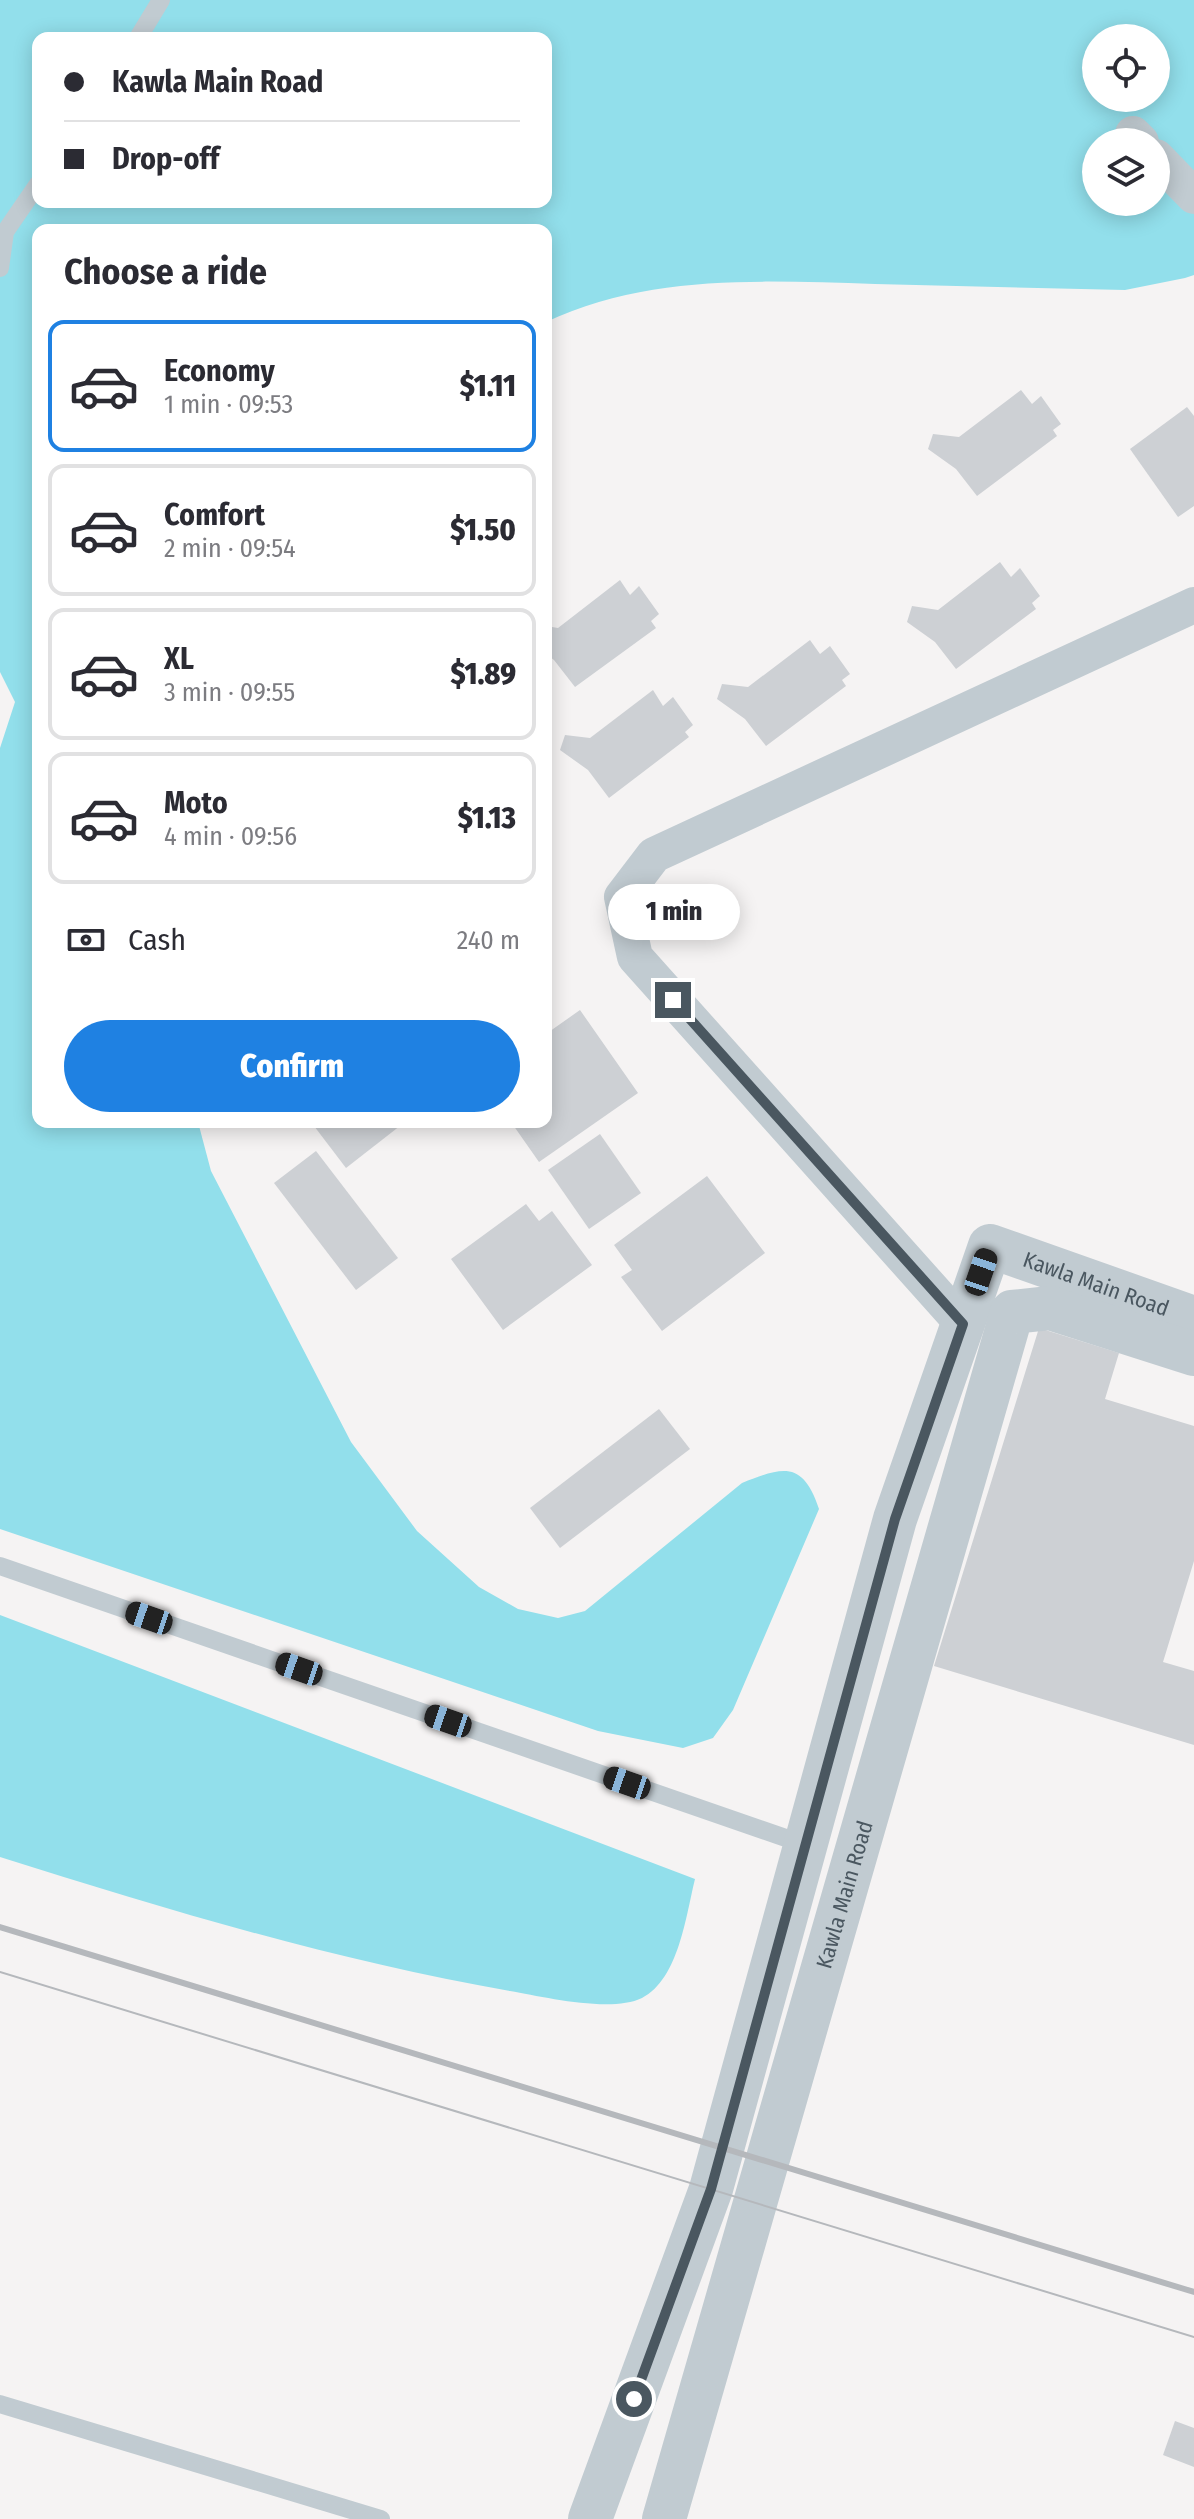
<!DOCTYPE html>
<html lang="en">
<head>
<meta charset="utf-8">
<style>
  body { margin:0; font-family:"Fira Sans Condensed",sans-serif; background:#f2f2f3; color:#2b2b33; height:100vh; display:flex; flex-direction:column; font-size:30px; white-space:nowrap }
  * { box-sizing:border-box; margin:0 }
  p { font-size:26px; color:#7c7c81 }
  .icon { flex:none; width:44px; height:44px; fill:none; stroke:currentColor; stroke-width:2; stroke-linecap:round; stroke-linejoin:round }
  .map { position:relative; flex:1; overflow:hidden }
  .drawer { position:absolute; left:32px; top:224px; width:520px; height:904px; display:flex; flex-direction:column; background:#fff; border-radius:16px; box-shadow:0 4px 20px #0003 }
  .drawer>* { flex:none }
  .guide { position:absolute; left:32px; top:32px; width:520px; height:176px; border-radius:16px; box-shadow:0 4px 20px #0003; display:grid; align-content:center; height:176px; padding:0 32px; background:#fff }
  .tools { position:absolute; left:1082px; top:24px; display:grid; gap:16px }
  .tools a { display:grid; place-items:center; width:88px; height:88px; border-radius:50%; background:#fff; box-shadow:0 4px 20px #0003; font-size:40px }
  .end { position:absolute; width:36px; height:36px; margin:-18px; border:10px solid #4a5760; background:#fff; box-shadow:0 0 0 4px #fff }
  .from { border-radius:50% }
  .bubble { position:absolute; height:56px; border-radius:28px; background:#fff; box-shadow:0 4px 20px #0003; font-size:26px; font-weight:800; line-height:56px; text-align:center }
  .car { position:absolute; width:24px; height:48px; margin:-24px -12px; border-radius:10px; box-shadow:0 0 6px 2px #0007; background:linear-gradient(#222 24%,#8ab4d8 0 40%,#222 0 76%,#8ab4d8 0 86%,#222 0) }
  .guide b { display:flex; align-items:center; gap:28px; height:76px; font-size:30px }
  .guide b+b { border-top:2px solid #e1e1e2 }
  .guide i { width:20px; height:20px; background:#2b2b33 }
  ul { padding:0; list-style:none }
  li { display:flex; align-items:center; gap:24px; height:132px; margin:0 16px 12px; padding:0 16px; border:4px solid #e1e1e2; border-radius:16px }
  li div { flex:1 }
  li b { display:block; font-size:30px }
  li em { font-style:normal; font-weight:800 }
  li.active { border-color:#1f81e2 }
  li>.icon { width:72px; height:72px; stroke-width:1.5 }
  h2 { padding:0 32px; font-size:36px; line-height:96px }
  .pay { display:flex; align-items:center; gap:20px; height:88px; padding:0 32px; font-size:30px }
  .pay p { margin-inline-start:auto }
  .action { display:flex; gap:16px; margin-top:auto; padding:16px 32px }
  .action a { flex:1; height:92px; border-radius:48px; background:#1f81e2; color:#fff; font-size:32px; font-weight:800; line-height:92px; text-align:center }
  .map>svg:first-child { display:block }
  .water { fill:#92dfeb; fill-rule:evenodd }
  .building { fill:#cdd0d4 }
  .lines { fill:none; stroke-linecap:round; stroke-linejoin:round }
  .service { stroke:#c1cbd1; stroke-width:18 }
  .minor { stroke:#c1cbd1; stroke-width:36 }
  .tertiary { stroke:#c1cbd1; stroke-width:44 }
  .tram { stroke:#b5b8bc; stroke-width:2 }
  .rail { stroke:#b5b8bc; stroke-width:6 }
  .route { stroke:#4a5760; stroke-width:10 }
  .labels { text-anchor:middle; dominant-baseline:central; stroke-width:8; stroke-linejoin:round; paint-order:stroke }
  .street-label { font-size:22px; fill:#4a5760; stroke:#fff }
</style>
</head>
<body>
<div class="map">
<svg width="1194" height="2519" viewBox="0 0 1194 2519">
  <rect width="100%" height="100%" fill="#f5f3f3"/>
  <g class="water">
    <path d="M0 0H1194V275L1185 278 1125 290C1041 288 958 286 875 284 763 281 650 273 546 322V230H38V1122H198L211 1171 351 1442 417 1531 479 1587 518 1609 558 1618 585 1611 742 1483C784 1466 803 1461 819 1509L733 1710 713 1738 683 1748 598 1731 0 1529V748L15 702 0 672ZM38 38H546V202H38ZM1096 38H1156V98H1096ZM1096 142H1156V202H1096Z"/>
    <path d="M0 1615 695 1879C686 1915 679 1979 642 1998 611 2013 544 1997 510 1991 337 1961 168 1910 0 1857Z"/>
  </g>
  <g class="building">
    <path d="M1021 390 1032 404 1041 396 1061 424 1053 430 1057 436 977 496 956 469 928 449 933 434 959 437Z"/>
    <path d="M1187 407 1194 416V506L1178 517 1130 449Z"/>
    <path d="M1000 562 1011 577 1020 568 1040 596 1032 603 1036 609 956 669 935 642 907 622 912 606 938 610Z"/>
    <path d="M620 580 630 595 639 586 659 614 651 621 656 628 575 687 554 660 546 654V626L558 628Z"/>
    <path d="M810 640 820 654 830 646 850 674 842 680 846 686 766 746 745 719 717 699 722 684 748 687Z"/>
    <path d="M653 690 663 706 673 697 693 725 685 732 689 737 609 798 588 770 560 750 565 735 590 738Z"/>
    <path d="M580 1010 638 1093 539 1162 511 1122H546V1034Z"/>
    <path d="M311 1122H405L346 1168Z"/>
    <path d="M600 1134 641 1193 589 1229 548 1170Z"/>
    <path d="M316 1151 398 1258 356 1290 274 1183Z"/>
    <path d="M707 1176 765 1253 662 1331 621 1277 632 1270 614 1245Z"/>
    <path d="M526 1204 539 1221 552 1211 592 1265 503 1330 451 1259Z"/>
    <path d="M1039 1328 1119 1353 1105 1399 1194 1426V1561L1163 1662 1194 1671V1745L934 1666Z"/>
    <path d="M659 1409 690 1449 560 1548 530 1508Z"/>
    <path d="M1175 2421 1194 2428V2467L1163 2455Z"/>
  </g>
  <g class="lines">
    <g class="service">
      <path d="M138 38 161 0"/>
      <path d="M0 268 5 232 38 184"/>
      <path d="M0 1566 806 1845"/>
      <path d="M0 2404 381 2519"/>
    </g>
    <g class="minor">
      <path d="M1133 134 1141 142"/>
      <path d="M1156 157 1194 196"/>
      <path d="M963 1324 635 957 622 897 654 855 1194 605"/>
    </g>
    <g class="tertiary">
      <path id="s1" d="M590 2519 711 2189 895 1519 990 1246 1194 1318"/>
      <path id="s2" d="M664 2519 1012 1312 1050 1308 1194 1354"/>
    </g>
    <path class="tram" d="M0 1972 1194 2337"/>
    <path class="rail" d="M0 1927 1194 2292"/>
  </g>
  <g class="lines">
    <path class="route" d="M634 2399 711 2189 895 1519 963 1324 673 1000"/>
  </g>
  <g class="labels">
    <g class="street-label">
      <text stroke="none"><textPath href="#s1" startOffset="1448">Kawla Main Road</textPath></text>
      <text stroke="none"><textPath href="#s2" startOffset="650">Kawla Main Road</textPath></text>
    </g>
  </g>
</svg>
<div class="tools">
<a><svg class="icon" aria-label="locate" viewBox="0 0 24 24"><circle cx="12" cy="12" r="6"/><path d="M12 2v4M12 18v4M2 12h4M18 12h4"/></svg></a>
<a><svg class="icon" aria-label="layers" viewBox="0 0 24 24"><path d="M12 4l9 5-9 5-9-5zM3 14l9 5 9-5"/></svg></a>
</div>
<i class="end from" style="left:634px;top:2399px"></i>
<i class="end" style="left:673px;top:1000px"></i>
<div class="bubble" style="left:608px;top:884px;width:132px">1 min</div>
<i class="car" style="left:981px;top:1272px;rotate:19deg"></i>
<i class="car" style="left:149px;top:1618px;rotate:289deg"></i>
<i class="car" style="left:299px;top:1669px;rotate:289deg"></i>
<i class="car" style="left:448px;top:1721px;rotate:289deg"></i>
<i class="car" style="left:627px;top:1783px;rotate:289deg"></i>
<div class="guide">
<b><i class="from"></i>Kawla Main Road</b>
<b><i></i>Drop-off</b>
</div>
<section class="drawer">
<h2>Choose a ride</h2>
<ul>
<li class="active"><svg class="icon" aria-label="car" viewBox="0 0 24 24"><path d="M5 17H2v-5l4-1 3-4h7l3 4 3 1v5h-3M9 17h6M6 11h13"/><circle cx="7" cy="17" r="2"/><circle cx="17" cy="17" r="2"/></svg><div><b>Economy</b><p>1 min · 09:53</p></div><em>$1.11</em></li>
<li><svg class="icon" aria-label="car" viewBox="0 0 24 24"><path d="M5 17H2v-5l4-1 3-4h7l3 4 3 1v5h-3M9 17h6M6 11h13"/><circle cx="7" cy="17" r="2"/><circle cx="17" cy="17" r="2"/></svg><div><b>Comfort</b><p>2 min · 09:54</p></div><em>$1.50</em></li>
<li><svg class="icon" aria-label="car" viewBox="0 0 24 24"><path d="M5 17H2v-5l4-1 3-4h7l3 4 3 1v5h-3M9 17h6M6 11h13"/><circle cx="7" cy="17" r="2"/><circle cx="17" cy="17" r="2"/></svg><div><b>XL</b><p>3 min · 09:55</p></div><em>$1.89</em></li>
<li><svg class="icon" aria-label="car" viewBox="0 0 24 24"><path d="M5 17H2v-5l4-1 3-4h7l3 4 3 1v5h-3M9 17h6M6 11h13"/><circle cx="7" cy="17" r="2"/><circle cx="17" cy="17" r="2"/></svg><div><b>Moto</b><p>4 min · 09:56</p></div><em>$1.13</em></li>
</ul>
<div class="pay"><svg class="icon" aria-label="cash" viewBox="0 0 24 24"><path d="M3 7h18v10H3z"/><circle cx="12" cy="12" r="2"/></svg>Cash<p>240 m</p></div>
<div class="action"><a>Confirm</a></div>
</section>
</div>
</body>
</html>
